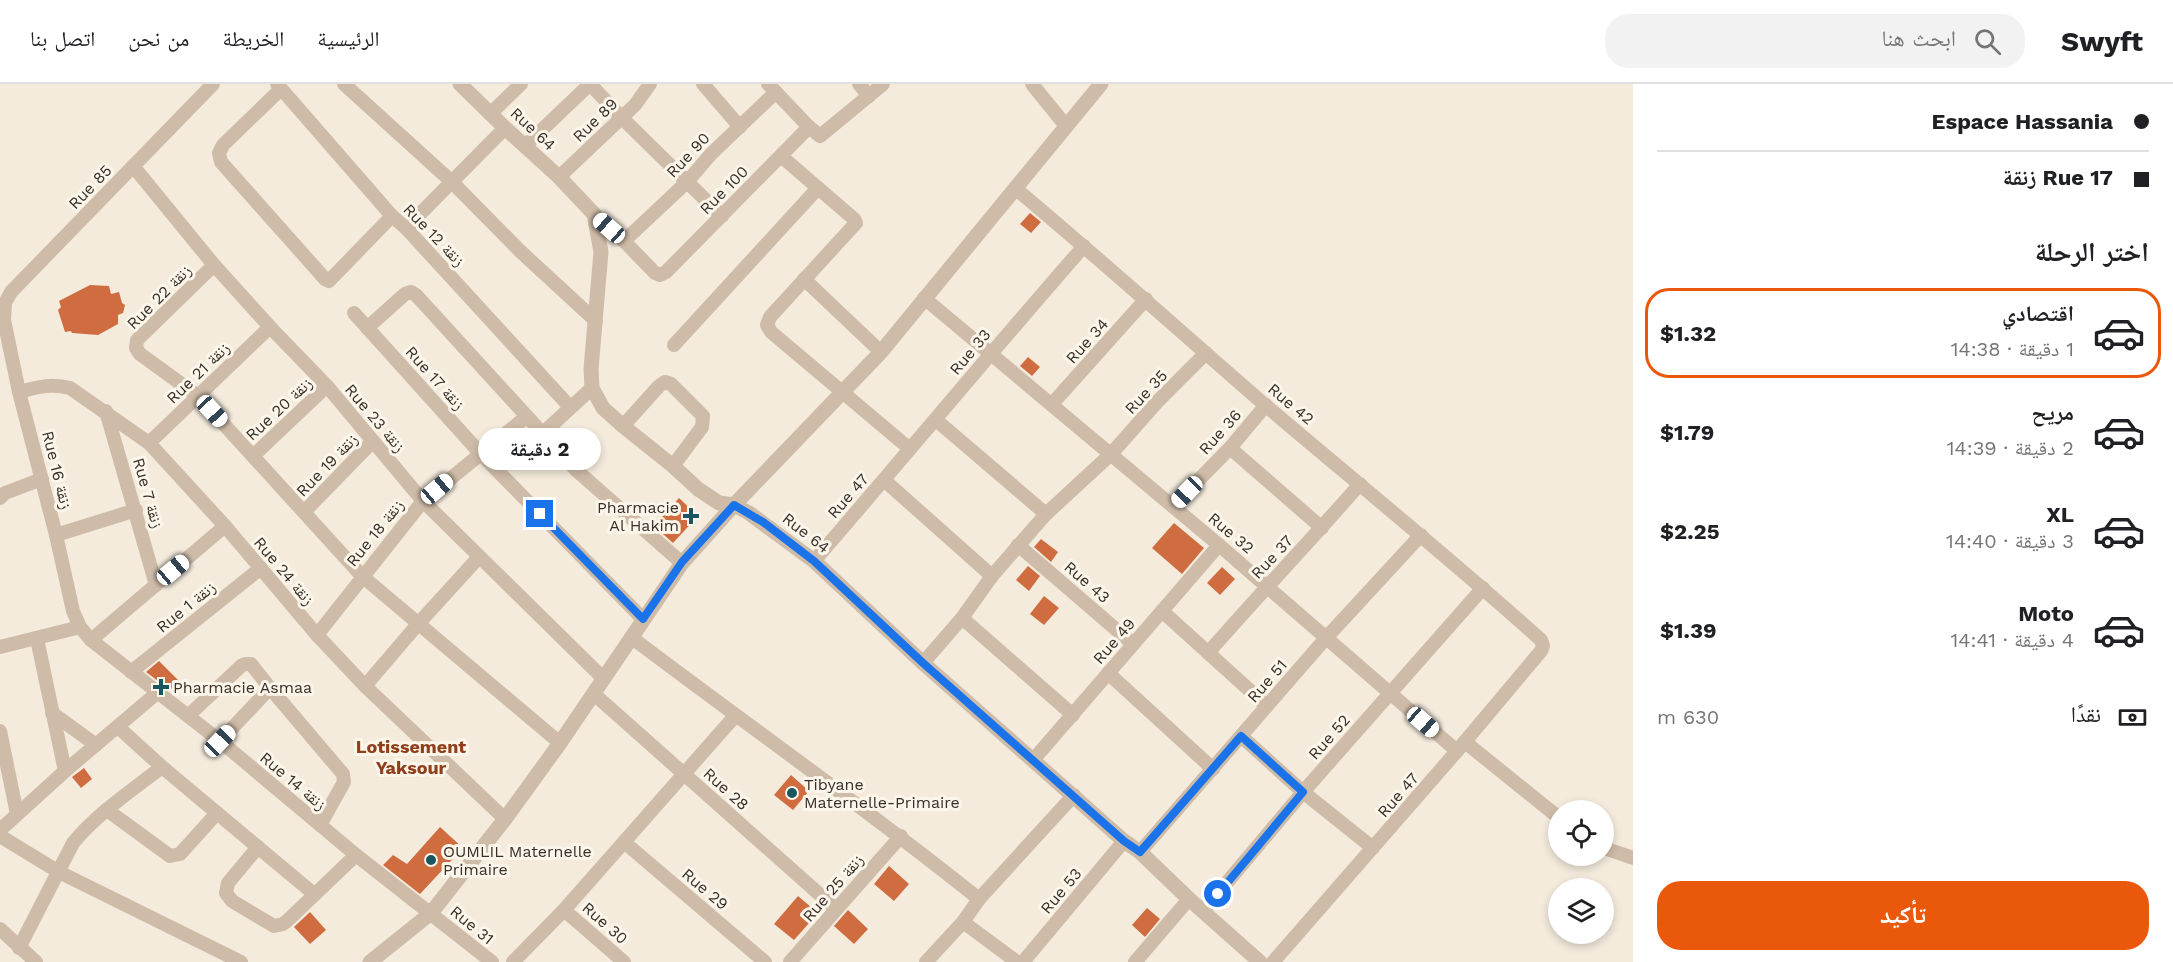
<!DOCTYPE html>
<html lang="ar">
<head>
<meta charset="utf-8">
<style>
  body { margin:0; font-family:"Work Sans","Noto Naskh Arabic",sans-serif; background:#f2f2f2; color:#202124; direction:rtl; height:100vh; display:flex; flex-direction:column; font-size:22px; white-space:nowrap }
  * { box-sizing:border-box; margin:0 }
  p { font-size:20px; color:#757577 }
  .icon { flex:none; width:33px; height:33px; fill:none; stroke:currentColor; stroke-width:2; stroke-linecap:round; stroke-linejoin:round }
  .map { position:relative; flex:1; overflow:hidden; direction:ltr }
  .side { display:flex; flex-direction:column; background:#fff; width:540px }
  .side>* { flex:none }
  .hud { display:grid; align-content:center; height:132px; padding:0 24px; background:#fff }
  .controls { position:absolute; left:1548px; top:716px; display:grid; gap:12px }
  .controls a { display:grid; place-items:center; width:66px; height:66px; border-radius:50%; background:#fff; box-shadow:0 3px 9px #0003; font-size:30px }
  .end { position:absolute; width:27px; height:27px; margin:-14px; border:8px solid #1a73e8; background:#fff; box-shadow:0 0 0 3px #fff }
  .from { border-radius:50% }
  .bubble { position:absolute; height:42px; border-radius:21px; background:#fff; box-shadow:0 3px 9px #0003; font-size:20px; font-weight:700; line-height:42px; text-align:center; direction:rtl }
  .car { position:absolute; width:18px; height:36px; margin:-18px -9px; border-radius:8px; box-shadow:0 0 4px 2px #0007; background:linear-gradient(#fff 24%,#345 0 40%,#fff 0 76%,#345 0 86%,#fff 0) }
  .hud b { display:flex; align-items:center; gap:21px; height:57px; font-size:22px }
  .hud b+b { border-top:2px solid #e0e0e0 }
  .hud i { width:15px; height:15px; background:#202124 }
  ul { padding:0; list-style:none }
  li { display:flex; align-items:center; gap:18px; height:90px; margin:0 12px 9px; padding:0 12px; border:3px solid transparent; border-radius:24px }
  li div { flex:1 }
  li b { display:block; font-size:22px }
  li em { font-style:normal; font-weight:700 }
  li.on { border-color:#ea580c }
  li>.icon { width:54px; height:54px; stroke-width:1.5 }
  h2 { padding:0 24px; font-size:27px; line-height:72px }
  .pay { display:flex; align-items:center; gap:15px; height:66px; padding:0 24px; font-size:22px }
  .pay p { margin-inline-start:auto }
  .cta { display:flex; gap:12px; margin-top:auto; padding:12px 24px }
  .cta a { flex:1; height:69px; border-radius:24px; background:#ea580c; color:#fff; font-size:24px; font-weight:700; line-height:69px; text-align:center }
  header { display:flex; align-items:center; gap:36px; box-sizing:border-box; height:84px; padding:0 30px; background:#fff; border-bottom:2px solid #e0e0e0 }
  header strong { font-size:28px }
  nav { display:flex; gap:33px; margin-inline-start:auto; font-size:21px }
  .search { width:420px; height:54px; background:#f2f2f2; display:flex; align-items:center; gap:15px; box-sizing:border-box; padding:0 21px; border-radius:24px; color:#757577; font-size:22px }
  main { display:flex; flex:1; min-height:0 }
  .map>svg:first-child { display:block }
  .building { fill:#cf6d40 }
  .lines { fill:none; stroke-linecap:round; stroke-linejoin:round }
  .minor { stroke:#cebca8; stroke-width:14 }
  .tertiary { stroke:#cebca8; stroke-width:15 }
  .route { stroke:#1a73e8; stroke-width:8 }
  .poi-dot { fill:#1a5660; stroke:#fbf5ea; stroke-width:2 }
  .labels { text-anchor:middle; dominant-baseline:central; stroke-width:6; stroke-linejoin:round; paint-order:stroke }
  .street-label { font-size:16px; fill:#3a2f29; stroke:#fbf5ea }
  .poi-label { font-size:16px; fill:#3a2f29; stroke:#fbf5ea; text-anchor:start }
  .neighbourhood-label { font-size:18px; font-weight:bold; fill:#903f1b; stroke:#fbf5ea }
</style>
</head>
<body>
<header>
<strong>Swyft</strong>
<div class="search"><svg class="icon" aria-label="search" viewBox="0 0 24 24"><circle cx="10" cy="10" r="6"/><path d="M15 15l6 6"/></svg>ابحث هنا</div>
<nav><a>الرئيسية</a><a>الخريطة</a><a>من نحن</a><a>اتصل بنا</a></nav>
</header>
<main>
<section class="side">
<div class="hud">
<b><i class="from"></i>Espace Hassania</b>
<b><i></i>Rue 17 زنقة</b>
</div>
<h2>اختر الرحلة</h2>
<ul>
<li class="on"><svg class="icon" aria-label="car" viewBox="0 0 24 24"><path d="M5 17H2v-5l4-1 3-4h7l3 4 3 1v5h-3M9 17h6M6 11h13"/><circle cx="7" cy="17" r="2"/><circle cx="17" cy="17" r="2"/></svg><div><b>اقتصادي</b><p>1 دقيقة · 14:38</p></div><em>$1.32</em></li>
<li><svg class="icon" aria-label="car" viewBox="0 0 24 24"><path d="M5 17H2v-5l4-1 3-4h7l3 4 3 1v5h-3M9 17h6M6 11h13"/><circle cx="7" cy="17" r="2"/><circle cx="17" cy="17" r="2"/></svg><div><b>مريح</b><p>2 دقيقة · 14:39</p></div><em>$1.79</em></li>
<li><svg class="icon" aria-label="car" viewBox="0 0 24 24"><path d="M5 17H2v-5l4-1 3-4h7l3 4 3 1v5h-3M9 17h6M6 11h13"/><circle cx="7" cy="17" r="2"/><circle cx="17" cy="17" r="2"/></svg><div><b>XL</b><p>3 دقيقة · 14:40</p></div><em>$2.25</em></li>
<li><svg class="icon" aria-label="car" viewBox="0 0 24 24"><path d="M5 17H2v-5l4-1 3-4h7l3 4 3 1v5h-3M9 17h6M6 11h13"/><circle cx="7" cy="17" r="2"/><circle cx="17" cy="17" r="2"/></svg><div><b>Moto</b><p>4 دقيقة · 14:41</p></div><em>$1.39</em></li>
</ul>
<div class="pay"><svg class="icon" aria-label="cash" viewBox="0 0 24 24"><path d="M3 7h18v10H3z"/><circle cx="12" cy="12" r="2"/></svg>نقدًا<p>630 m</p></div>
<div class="cta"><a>تأكيد</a></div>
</section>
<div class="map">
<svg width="1633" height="878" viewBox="0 0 1633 878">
  <rect width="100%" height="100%" fill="#f4ebdd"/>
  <g class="building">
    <path d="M1030 129 1041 138 1031 149 1020 140Z"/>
    <path d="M90 201 109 202 111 210 119 208 122 219 125 221 123 229 118 231V240L98 251 72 249 71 247 65 248 58 226 61 223 59 217Z"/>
    <path d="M1028 273 1040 283 1032 292 1020 282Z"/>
    <path d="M679 414 698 432 673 459 654 442Z"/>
    <path d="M1174 439 1204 464 1182 490 1152 464Z"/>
    <path d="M1041 455 1058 468 1051 478 1034 463Z"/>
    <path d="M1028 482 1040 492 1029 507 1016 496Z"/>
    <path d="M1222 483 1235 495 1220 511 1207 499Z"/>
    <path d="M1044 512 1059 524 1044 541 1030 530Z"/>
    <path d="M159 577 179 597 170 606 146 588Z"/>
    <path d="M84 684 92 695 81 704 72 693Z"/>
    <path d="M791 691 809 707 793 726 774 711Z"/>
    <path d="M440 743 463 764 420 810 383 781 393 771 407 780Z"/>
    <path d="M889 782 909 800 894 817 874 800Z"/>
    <path d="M798 812 818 829 794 856 774 840Z"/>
    <path d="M1147 824 1160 835 1145 853 1132 841Z"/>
    <path d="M848 826 868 845 854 860 834 842Z"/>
    <path d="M310 828 326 846 310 860 294 843Z"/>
  </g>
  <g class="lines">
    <g class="minor">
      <path d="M213 0 11 208 5 219 4 236 19 308 56 451 73 527 80 543 91 556 220 657 356 771 492 878"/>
      <path d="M277 0 392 132 406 144 570 323"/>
      <path d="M344 0 451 97 520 167 596 237"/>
      <path d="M590 0 622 34 722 132"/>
      <path d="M703 0 740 43"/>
      <path d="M768 0 809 43 820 52 883 0"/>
      <path d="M859 0 869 12"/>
      <path d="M1032 0 1066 42"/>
      <path d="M281 5 223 61 219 69 221 78 325 195 329 197 392 132"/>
      <path d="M490 30 521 0"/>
      <path d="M525 62 590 0"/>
      <path d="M781 72 854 135 856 139 770 233 767 241 771 248 910 365"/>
      <path d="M133 82 214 181 270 243 327 302 423 417 604 595"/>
      <path d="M559 93 635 21 650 0"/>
      <path d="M1015 104C1100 175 1182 249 1265 321 1357 399 1451 475 1541 556L1543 562 1541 567 1457 667 1273 878"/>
      <path d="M594 130 624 157 655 189 660 191 666 188 809 43"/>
      <path d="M406 144 505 44"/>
      <path d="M624 157 687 98 711 70 776 8"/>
      <path d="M214 181 137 256 136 264 140 270 198 312 362 492 560 659"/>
      <path d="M804 195 881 268"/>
      <path d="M924 214 1219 461 1457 667"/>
      <path d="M354 229 480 369 643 535"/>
      <path d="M367 244 405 210 411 208 416 211 576 386 682 479"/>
      <path d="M674 261 818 104"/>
      <path d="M19 308C38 303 51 299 70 304L149 359 225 442 317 551 365 602 505 735"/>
      <path d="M1052 320 1146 215"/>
      <path d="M106 327 156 501"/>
      <path d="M936 336 1046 430"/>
      <path d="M623 342 659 302 665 298 671 300 703 332 702 343 673 382"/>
      <path d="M542 350 592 304"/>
      <path d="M149 359 270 243"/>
      <path d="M1230 364 1322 444"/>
      <path d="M253 372 327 302"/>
      <path d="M884 396 992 492"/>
      <path d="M0 414 5 409 42 395"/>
      <path d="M1173 422 1230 364 1266 321"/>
      <path d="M304 428 373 357"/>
      <path d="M56 451 136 426"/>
      <path d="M1018 461 1133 560"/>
      <path d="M814 477C905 372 993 266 1084 162"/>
      <path d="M1162 527 1267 622"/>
      <path d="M962 534 1073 631"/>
      <path d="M317 551 423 417 526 333"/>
      <path d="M631 553C747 641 866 724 979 815"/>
      <path d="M37 555 65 687"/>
      <path d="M91 556 225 442"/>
      <path d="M0 563 80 543"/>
      <path d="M1208 569C1258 512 1310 457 1360 400"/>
      <path d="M923 579 962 534 992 492 1046 430 1111 370 1157 318 1206 269"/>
      <path d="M131 588 261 484"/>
      <path d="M1108 589 1213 685"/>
      <path d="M365 602 418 540 479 473"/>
      <path d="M270 604 343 690 344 698 320 741"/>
      <path d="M594 610 836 825"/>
      <path d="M52 629 96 661"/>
      <path d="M188 632 241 582 245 580H251L270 604 220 657"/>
      <path d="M118 643 162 683 314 810"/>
      <path d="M0 647 17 730"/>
      <path d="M1241 652 1303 708 1373 764"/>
      <path d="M1465 658 1558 733"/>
      <path d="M1034 675 1219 461"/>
      <path d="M107 726 170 772 180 770 217 729"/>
      <path d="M0 746 65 687 157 609"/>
      <path d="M0 752 59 788 241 878"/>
      <path d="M624 758 765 878"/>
      <path d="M258 763 228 799 226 809 232 817 274 842 283 840 287 837 356 771"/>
      <path d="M1604 764 1633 774"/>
      <path d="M1140 768 1326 554 1421 451"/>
      <path d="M564 826 624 878"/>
      <path d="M1203 827 1303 708 1483 504"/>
      <path d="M963 838 1017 878"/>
      <path d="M0 845 36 878"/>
      <path d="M19 864 73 759C98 729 131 707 162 683"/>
      <path d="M513 878 564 826 735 632"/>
      <path d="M790 878 901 752"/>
      <path d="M926 878 963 838 979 815 1074 711"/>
      <path d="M1023 878 1124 757"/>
      <path d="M1135 878 1189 815"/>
    </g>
    <g class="tertiary">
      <path d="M460 0 505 44 559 93 594 130 601 168 591 285 592 304 603 324 623 342 673 382 698 405 719 419 734 421 749 429 814 477 923 579 1124 757 1140 768 1189 815 1260 878"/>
      <path d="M370 878 431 829 505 735 560 659 682 479 734 421 881 268 1101 0"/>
    </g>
  </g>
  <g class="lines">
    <path class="route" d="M540 430 643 535 682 478 734 421 763 438 814 477 923 579 1124 757 1140 768 1241 652 1303 708 1218 810"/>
  </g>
  <g class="poi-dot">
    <path d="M688 423h6v6h6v6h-6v6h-6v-6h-6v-6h6z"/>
    <path d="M158 594h6v6h6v6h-6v6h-6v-6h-6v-6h6z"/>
    <circle cx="792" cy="709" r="6"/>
    <circle cx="431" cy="776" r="6"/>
  </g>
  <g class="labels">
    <g class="street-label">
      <text transform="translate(595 36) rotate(-44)">Rue 89</text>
      <text transform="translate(533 45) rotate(43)">Rue 64</text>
      <text transform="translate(688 71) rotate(-47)">Rue 90</text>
      <text transform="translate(90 103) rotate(-46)">Rue 85</text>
      <text transform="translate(724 106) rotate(-45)">Rue 100</text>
      <text transform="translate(434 151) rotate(46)">Rue 12 زنقة</text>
      <text transform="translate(159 213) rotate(-45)">Rue 22 زنقة</text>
      <text transform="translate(1087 257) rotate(-48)">Rue 34</text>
      <text transform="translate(970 268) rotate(-50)">Rue 33</text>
      <text transform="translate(198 289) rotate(-44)">Rue 21 زنقة</text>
      <text transform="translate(435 294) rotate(48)">Rue 17 زنقة</text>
      <text transform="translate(1146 308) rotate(-47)">Rue 35</text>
      <text transform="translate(1291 320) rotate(40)">Rue 42</text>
      <text transform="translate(279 325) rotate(-43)">Rue 20 زنقة</text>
      <text transform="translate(375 334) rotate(50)">Rue 23 زنقة</text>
      <text transform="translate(1220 348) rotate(-48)">Rue 36</text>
      <text transform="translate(327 381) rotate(-46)">Rue 19 زنقة</text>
      <text transform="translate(57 386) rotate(76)">Rue 16 زنقة</text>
      <text transform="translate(148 409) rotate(74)">Rue 7 زنقة</text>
      <text transform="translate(848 412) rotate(-49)">Rue 47</text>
      <text transform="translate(375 449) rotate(-51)">Rue 18 زنقة</text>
      <text transform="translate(806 449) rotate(38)">Rue 64</text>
      <text transform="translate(1231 449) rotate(40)">Rue 32</text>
      <text transform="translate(1272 473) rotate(-47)">Rue 37</text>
      <text transform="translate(284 487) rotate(50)">Rue 24 زنقة</text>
      <text transform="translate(1087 498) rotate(41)">Rue 43</text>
      <text transform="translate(186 523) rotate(-39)">Rue 1 زنقة</text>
      <text transform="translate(1114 557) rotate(-49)">Rue 49</text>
      <text transform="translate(1267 597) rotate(-49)">Rue 51</text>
      <text transform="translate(1329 653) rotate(-49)">Rue 52</text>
      <text transform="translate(293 697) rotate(40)">Rue 14 زنقة</text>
      <text transform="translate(726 705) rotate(42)">Rue 28</text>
      <text transform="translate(1398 711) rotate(-49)">Rue 47</text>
      <text transform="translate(833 804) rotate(-49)">Rue 25 زنقة</text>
      <text transform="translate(705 805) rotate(40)">Rue 29</text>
      <text transform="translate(1061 807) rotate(-50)">Rue 53</text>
      <text transform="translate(605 839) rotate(41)">Rue 30</text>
      <text transform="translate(472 841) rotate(39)">Rue 31</text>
    </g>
    <g class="poi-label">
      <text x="679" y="423" text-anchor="end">Pharmacie<tspan x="679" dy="18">Al Hakim</tspan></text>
      <text x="173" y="603">Pharmacie Asmaa</text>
      <text x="804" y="700">Tibyane<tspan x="804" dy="18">Maternelle-Primaire</tspan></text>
      <text x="443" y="767">OUMLIL Maternelle<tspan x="443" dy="18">Primaire</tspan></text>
    </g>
    <g class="neighbourhood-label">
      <text x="411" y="662">Lotissement<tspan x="411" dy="21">Yaksour</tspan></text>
    </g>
  </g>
</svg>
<div class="controls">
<a><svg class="icon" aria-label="locate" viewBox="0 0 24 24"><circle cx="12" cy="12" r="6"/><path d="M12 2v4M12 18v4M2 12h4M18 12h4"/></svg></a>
<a><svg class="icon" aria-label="layers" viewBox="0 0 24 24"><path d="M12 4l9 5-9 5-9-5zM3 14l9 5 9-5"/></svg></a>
</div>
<i class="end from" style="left:1218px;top:810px"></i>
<i class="end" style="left:540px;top:430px"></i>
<div class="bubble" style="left:478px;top:344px;width:123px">2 دقيقة</div>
<i class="car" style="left:609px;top:144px;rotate:311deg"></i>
<i class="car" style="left:212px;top:327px;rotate:137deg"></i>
<i class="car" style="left:437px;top:405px;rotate:50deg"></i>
<i class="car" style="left:1187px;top:408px;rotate:224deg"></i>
<i class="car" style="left:173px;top:486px;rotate:50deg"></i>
<i class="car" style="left:1423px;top:638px;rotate:131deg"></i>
<i class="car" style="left:220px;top:657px;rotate:44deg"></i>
</div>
</main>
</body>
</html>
